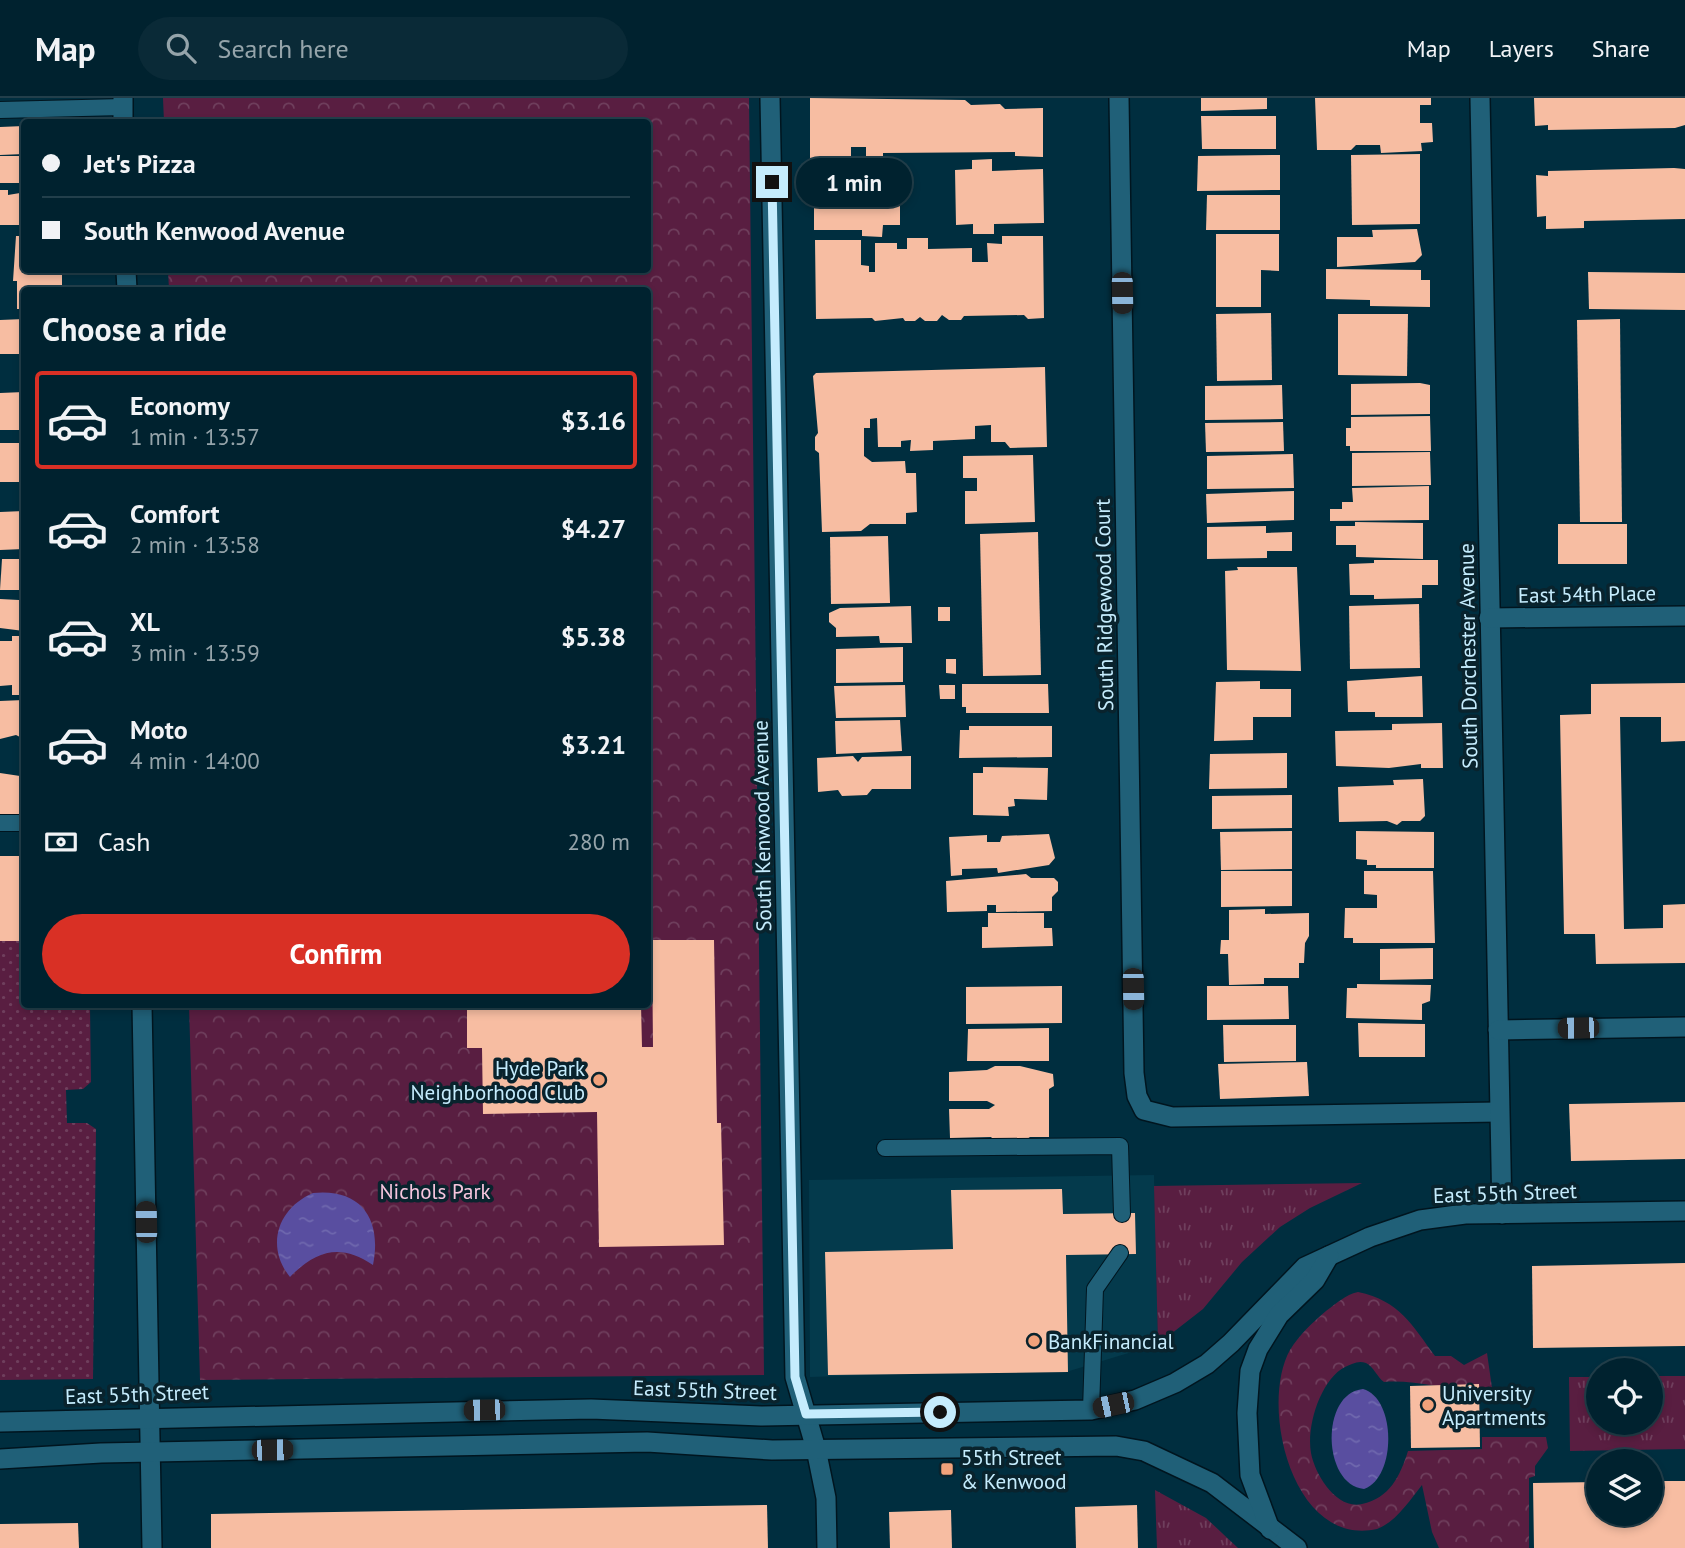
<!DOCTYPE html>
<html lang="en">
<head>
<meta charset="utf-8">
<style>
  body { margin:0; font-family:"PT Sans",sans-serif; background:#0a2a37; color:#f1f3f6; height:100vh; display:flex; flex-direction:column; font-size:26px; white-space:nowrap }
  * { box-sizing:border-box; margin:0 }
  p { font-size:23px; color:#95a4aa }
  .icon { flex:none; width:38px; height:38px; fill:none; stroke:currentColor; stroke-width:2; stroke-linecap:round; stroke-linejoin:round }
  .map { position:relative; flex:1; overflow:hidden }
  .panel { position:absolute; left:21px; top:189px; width:630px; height:721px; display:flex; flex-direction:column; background:#00222f; border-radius:7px; box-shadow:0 4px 10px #0003,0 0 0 2px #223f4b }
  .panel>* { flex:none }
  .hud { position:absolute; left:21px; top:21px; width:630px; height:154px; border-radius:7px; box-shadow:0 4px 10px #0003,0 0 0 2px #223f4b; display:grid; align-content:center; height:154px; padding:0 21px; background:#00222f }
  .tools { position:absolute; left:1586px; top:1260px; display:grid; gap:14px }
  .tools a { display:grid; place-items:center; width:77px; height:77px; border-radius:50%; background:#00222f; box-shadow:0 4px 10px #0003,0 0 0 2px #223f4b; font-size:35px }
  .end { position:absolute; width:32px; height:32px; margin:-16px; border:9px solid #c5ecfd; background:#111; box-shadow:0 0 0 4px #111 }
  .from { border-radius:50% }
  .bubble { position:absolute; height:49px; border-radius:24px; background:#00222f; box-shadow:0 4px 10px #0003,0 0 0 2px #223f4b; font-size:23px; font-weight:700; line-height:49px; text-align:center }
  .car { position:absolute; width:21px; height:42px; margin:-21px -10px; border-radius:9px; box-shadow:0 0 5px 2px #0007; background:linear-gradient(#222 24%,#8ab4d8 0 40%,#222 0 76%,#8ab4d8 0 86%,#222 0) }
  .hud b { display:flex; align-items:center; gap:24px; height:66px; font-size:26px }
  .hud b+b { border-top:2px solid #223f4b }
  .hud i { width:18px; height:18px; background:#f1f3f6 }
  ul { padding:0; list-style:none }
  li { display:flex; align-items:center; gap:21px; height:98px; margin:0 14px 10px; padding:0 7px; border:4px solid transparent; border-radius:7px }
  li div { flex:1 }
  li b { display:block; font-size:26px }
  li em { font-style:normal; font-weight:700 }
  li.selected { border-color:#d93025 }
  li>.icon { width:63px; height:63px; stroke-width:1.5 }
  h2 { padding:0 21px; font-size:32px; line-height:84px }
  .pay { display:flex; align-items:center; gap:18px; height:77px; padding:0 21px; font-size:26px }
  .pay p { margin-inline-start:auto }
  .primary-button { display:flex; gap:14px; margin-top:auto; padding:14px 21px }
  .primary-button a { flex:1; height:80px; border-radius:42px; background:#d93025; color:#fff; font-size:28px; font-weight:700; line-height:80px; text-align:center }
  header { display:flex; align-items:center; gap:42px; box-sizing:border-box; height:98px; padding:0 35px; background:#00222f; border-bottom:2px solid #223f4b }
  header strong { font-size:33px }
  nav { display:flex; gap:38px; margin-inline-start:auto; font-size:24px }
  .search { width:490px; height:63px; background:#0a2a37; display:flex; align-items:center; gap:18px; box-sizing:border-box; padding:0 24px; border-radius:38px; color:#95a4aa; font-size:26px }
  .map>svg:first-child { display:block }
  .built { fill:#043a4c }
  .grass { fill:url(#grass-tufts) }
  .forest { fill:url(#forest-crowns) }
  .garden { fill:url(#garden-dots) }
  .water { fill:url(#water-ripples) }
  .building { fill:#f7bda2 }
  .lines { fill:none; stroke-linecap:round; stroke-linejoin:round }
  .service-casing { stroke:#00151f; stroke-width:18 }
  .minor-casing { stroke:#00151f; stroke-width:22 }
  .tertiary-casing { stroke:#00151f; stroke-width:22 }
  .service { stroke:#206078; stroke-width:16 }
  .minor { stroke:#206078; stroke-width:19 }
  .tertiary { stroke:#206078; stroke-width:19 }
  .route { stroke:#c5ecfd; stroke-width:9 }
  .poi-dot { fill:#f1a27b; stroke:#09232d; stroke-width:2.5 }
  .labels { text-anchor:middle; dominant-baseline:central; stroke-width:7; stroke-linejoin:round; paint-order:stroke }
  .street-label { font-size:21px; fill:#c5ecfd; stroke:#09232d }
  .poi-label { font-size:21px; fill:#c5ecfd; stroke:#09232d; text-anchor:start }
  .park-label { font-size:21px; fill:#f7c6de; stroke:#09232d }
</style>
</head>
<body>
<header>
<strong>Map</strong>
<div class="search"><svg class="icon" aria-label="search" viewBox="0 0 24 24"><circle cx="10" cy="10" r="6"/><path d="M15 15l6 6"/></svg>Search here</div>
<nav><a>Map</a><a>Layers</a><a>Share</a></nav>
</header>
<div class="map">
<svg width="1685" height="1450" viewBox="0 0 1685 1450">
  <defs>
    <pattern id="grass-tufts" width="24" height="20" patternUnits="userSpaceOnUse" patternTransform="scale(1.75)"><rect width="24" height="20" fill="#591e41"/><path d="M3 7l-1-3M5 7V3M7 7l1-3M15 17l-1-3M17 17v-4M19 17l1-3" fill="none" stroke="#6f3f5d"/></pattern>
    <pattern id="forest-crowns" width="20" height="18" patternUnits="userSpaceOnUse" patternTransform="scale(1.75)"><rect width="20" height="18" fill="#591e41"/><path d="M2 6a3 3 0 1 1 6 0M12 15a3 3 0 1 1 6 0" fill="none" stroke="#6f3f5d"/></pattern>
    <pattern id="garden-dots" width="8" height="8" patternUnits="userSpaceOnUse" patternTransform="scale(1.75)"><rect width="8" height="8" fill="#591e41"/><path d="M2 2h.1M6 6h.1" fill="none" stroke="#6f3f5d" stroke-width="1.8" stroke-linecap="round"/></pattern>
    <pattern id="water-ripples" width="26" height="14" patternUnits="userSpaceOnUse" patternTransform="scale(1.75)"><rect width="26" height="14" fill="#594ea0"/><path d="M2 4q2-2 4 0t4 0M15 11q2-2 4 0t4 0" fill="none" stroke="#6f68ae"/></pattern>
  </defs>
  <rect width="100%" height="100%" fill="#002e3f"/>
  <path class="built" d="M1154 1077 1158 1246 1066 1274 994 1273 810 1279 809 1082Z"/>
  <g class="grass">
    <path d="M1362 1085 1310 1110 1280 1129 1242 1164 1203 1211 1158 1246 1154 1088Z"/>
    <path d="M1650 1278H1685V1351L1570 1353 1569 1279H1598V1325H1650Z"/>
    <path d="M1155 1392 1206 1420 1238 1450H1157Z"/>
  </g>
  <g class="forest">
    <path d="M163 0H749L764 1277 200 1282 189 907 648 906V192H169L168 172H648V24H164Z"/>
    <path d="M1358 1194C1400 1203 1412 1227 1435 1258H1451L1464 1267 1487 1255 1492 1290C1455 1296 1420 1281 1384 1284 1377 1279 1374 1269 1366 1265 1358 1262 1352 1266 1345 1269 1321 1281 1306 1328 1311 1355 1315 1377 1337 1412 1362 1406 1390 1400 1400 1378 1408 1353L1482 1351V1339H1546L1548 1350 1535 1368V1378L1529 1380V1450H1439L1432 1434 1422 1387C1410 1402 1396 1424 1377 1431 1292 1450 1259 1307 1290 1252 1299 1237 1313 1224 1326 1213 1337 1205 1345 1197 1358 1194Z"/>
  </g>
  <path class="garden" d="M0 843H24V906L90 907 91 984 83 991 66 992 67 1025H87L96 1031 93 1281 0 1282Z"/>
  <g class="water">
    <path d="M313 1095C362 1090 382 1122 373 1167 341 1145 316 1152 290 1179 265 1148 278 1110 313 1095Z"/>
    <path d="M1363 1291C1396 1300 1397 1379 1364 1391 1322 1387 1320 1295 1363 1291Z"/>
  </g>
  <g class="building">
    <path d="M810 0 965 2 971 7 1000 6 1005 11 1043 10V59L1015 58V54L883 55V59L866 60V49H851V61L810 62Z"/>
    <path d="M1201 0H1267V11L1201 13Z"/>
    <path d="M1315 0H1431V7H1420V25H1432L1433 44 1421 45 1422 53 1381 55 1380 47H1356L1351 52H1317Z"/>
    <path d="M1534 0H1685V27L1675 30 1548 32V27L1535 28Z"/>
    <path d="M1201 18H1276V51H1202Z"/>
    <path d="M24 28V56L0 57V29Z"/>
    <path d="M1420 56V126L1352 127 1351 57Z"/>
    <path d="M1280 57V92L1197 93 1198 58Z"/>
    <rect x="0" y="58" width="24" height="27"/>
    <path d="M992 61V73L1043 71 1044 125 994 126V136H973V126L956 127 955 72 972 71V62Z"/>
    <path d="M862 63H885V73H900V127H883L882 139 862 138V132H814V75H862Z"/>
    <path d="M1674 70 1685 71V121L1584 123V130L1546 131V118L1537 119 1536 77 1548 78V73Z"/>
    <path d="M20 91H24V127H0V92H8V97L20 95Z"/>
    <path d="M1207 97H1280V132H1206Z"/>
    <path d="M1417 131 1422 157 1415 164 1337 169V139H1373L1372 132Z"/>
    <path d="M1216 136H1279V173L1261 172V209H1216Z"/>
    <path d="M16 138H24V172H62V192H24V211H17V183H13Z"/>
    <path d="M1002 138H1043L1044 220 1028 221 1024 217 964 218 961 222H949L942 217 937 223H925L920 219 915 223H905L903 220 875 223 872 220 816 221 815 142H861V167L869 168V174H875V145H897V151H907V140H928V151L972 150V164H988L987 145 1002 146Z"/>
    <path d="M1326 171 1421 172V182H1430V209L1370 208V202L1326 201Z"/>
    <path d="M1588 174 1685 175V212L1589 211Z"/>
    <path d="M1271 215 1272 282 1217 283 1216 216Z"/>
    <path d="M1338 216H1408L1407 278 1338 277Z"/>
    <path d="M24 221V256H0V222Z"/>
    <path d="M1620 221 1622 424H1580L1577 222Z"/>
    <path d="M1045 269 1047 349 1010 350 1005 344H991V327L975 328V341L933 343V352L910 353 911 342 901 343V349H878L877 320 870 321V330H864V358L872 364 905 363 906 375H916L917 414 906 415V426H870L861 433 822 434 819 355 815 352V339L818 335 813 278 816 275Z"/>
    <path d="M1420 285 1430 287V316L1351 317V286Z"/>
    <path d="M1282 287 1283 321 1205 322V288Z"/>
    <path d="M24 294V332H0V295Z"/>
    <path d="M1430 318 1431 353H1350V348H1346V330H1351V319Z"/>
    <path d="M1283 324 1284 353 1206 354 1205 325Z"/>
    <rect x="0" y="345" width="24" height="39"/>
    <path d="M1430 354 1431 387 1352 388V355Z"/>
    <path d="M1293 356 1294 390 1207 391V358Z"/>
    <path d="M1033 357 1035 424 965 426V393H977V380H963V358Z"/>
    <path d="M1429 388V422L1330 423V411H1342V404H1353L1352 390Z"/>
    <path d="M1294 393V422L1207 425 1206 396Z"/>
    <path d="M24 413V451L0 452V414Z"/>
    <path d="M1355 424 1423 425V461L1356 459V447H1336V428H1355Z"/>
    <rect x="1558" y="426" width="69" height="40"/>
    <path d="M1266 428V435L1292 434V453H1267V460L1207 461V429Z"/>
    <path d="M1038 434 1041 577 983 578 980 436Z"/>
    <path d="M888 438 890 505 831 506 830 439Z"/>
    <path d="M2 461H24V492H0Z"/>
    <path d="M1374 462H1438V487H1422V500L1374 501V497H1350L1349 466 1374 465Z"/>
    <path d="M1237 469H1297L1301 573 1227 572 1225 473 1238 472Z"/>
    <path d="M24 498V533L0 530V501L19 502Z"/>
    <path d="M1419 506 1420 570 1350 571 1349 508Z"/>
    <path d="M911 508 912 545H880L879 538 836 539V530L829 524V515L840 510Z"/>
    <rect x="938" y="509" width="12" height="14"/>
    <path d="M12 538H24V597H12V587L0 588V543H12Z"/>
    <path d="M903 549V584L836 585V551Z"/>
    <path d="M946 561H956V576L946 575Z"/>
    <path d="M1422 578 1423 619H1375V614H1348L1347 583Z"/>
    <path d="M1260 583V591H1291V619H1253V642L1214 643 1216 584Z"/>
    <path d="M1685 585V643L1661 644V619H1620L1624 831 1663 830V807L1685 806V865L1596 866 1595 836H1564L1560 617 1591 616V586Z"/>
    <path d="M962 586H1048L1049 615H966V609H962Z"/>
    <path d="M905 587 906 619 836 620 834 588Z"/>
    <path d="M939 587H955V601H940Z"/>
    <path d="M24 602V641L16 637 0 641V603Z"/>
    <path d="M900 622 902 653 836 656 835 623Z"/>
    <path d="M1442 625 1443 670H1421V666L1389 670 1336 668 1335 633 1392 632V626Z"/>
    <path d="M969 628H1052V659L959 660 960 632H969Z"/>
    <path d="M1287 655V690L1209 691 1210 656Z"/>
    <path d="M853 658 858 664 862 659 911 658V691H872L867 697 842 698 838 692 818 694 817 660Z"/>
    <path d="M983 669 1048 670 1047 702 1014 701 1015 708 1008 709 1009 718 973 717V675H983Z"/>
    <path d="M24 674V716L0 717V675L20 678Z"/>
    <path d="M1423 681 1425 718 1420 723H1402L1397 727 1387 723 1339 724 1338 689 1394 687 1393 682Z"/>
    <path d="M1292 697V730L1212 731V698Z"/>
    <path d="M1292 733V771L1221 772 1220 734Z"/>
    <path d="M1356 733 1434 734V770H1376V767H1367V762L1356 761Z"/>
    <path d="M1049 736 1055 760 1049 767 998 775 997 770 962 771V777L951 778 949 739 987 737V744H1000L1002 738Z"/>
    <rect x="0" y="758" width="24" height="85"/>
    <path d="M1221 773H1292V808L1221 809Z"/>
    <path d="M1364 773H1433L1435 845H1353V840H1344L1345 810H1377V797L1364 796Z"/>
    <path d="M1026 776 1031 780H1054L1058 784V793L1052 799V813L996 814V807H987V813L947 814 946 783Z"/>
    <path d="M1265 811V816L1309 815V838L1305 845 1304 865H1299V880H1264V886L1229 887 1228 856H1220L1221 842H1229V812Z"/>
    <path d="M988 815H1044V830H1052L1053 848 982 850V829H988Z"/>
    <path d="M652 842H714L717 1025H721L724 1147 599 1149 597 1014 483 1016 482 950H467V906H641L642 949H653Z"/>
    <path d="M1433 850V881L1380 882V851Z"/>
    <path d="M1357 886 1431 887 1430 903 1422 906V922L1346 920 1347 890H1357Z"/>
    <path d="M1062 888V925L966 926V889Z"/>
    <path d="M1207 888H1288L1289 921 1207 922Z"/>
    <path d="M1358 925 1425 926V959H1359Z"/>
    <path d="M1223 927H1296V963L1224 964Z"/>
    <path d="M1049 930V963H967L968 931Z"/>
    <path d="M1307 964 1309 998 1220 1001 1218 966Z"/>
    <path d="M995 968H1020L1053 976 1054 988 1049 991V1039H1030L1021 1045H997L991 1039 950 1040 949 1011H989L995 1007 987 1003H949V974L987 972Z"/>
    <path d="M1685 1004V1061L1571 1063 1569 1006Z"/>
    <path d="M1062 1091 1063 1116 1135 1115 1136 1156 1066 1157 1068 1274 828 1277 825 1154 953 1151 951 1092Z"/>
    <path d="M1685 1165V1248L1533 1250 1532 1168Z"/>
    <path d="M1479 1286 1480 1349 1411 1350 1410 1288Z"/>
    <path d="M1650 1383H1685V1450H1534L1533 1385 1598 1384V1416H1650Z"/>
    <path d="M767 1407 768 1450H211V1416Z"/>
    <path d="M1137 1407 1138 1450H1076L1075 1409Z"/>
    <path d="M951 1412 952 1450H890L889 1414Z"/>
    <path d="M78 1425 79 1450H0V1426Z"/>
  </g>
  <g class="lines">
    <defs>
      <g id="service">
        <path d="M0 12 123 9"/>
        <path d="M0 725H24"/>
        <path d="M885 1050 1120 1048 1122 1116"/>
        <path d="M1091 1312 1095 1191 1120 1155"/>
      </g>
      <g id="minor">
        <path d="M123 0V24"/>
        <path d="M770 0 795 1279 816 1351 826 1400 827 1450"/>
        <path d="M1119 0 1134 975 1137 998 1144 1012 1172 1019 1499 1014"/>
        <path d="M1480 0 1502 1116"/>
        <path d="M126 172 127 192"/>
        <path d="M1489 520 1685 518"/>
        <path d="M142 906 152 1450"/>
        <path d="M1498 932 1685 929"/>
      </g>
      <g id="tertiary">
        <path d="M0 1324 591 1311 761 1318 1091 1312 1135 1302 1175 1285 1207 1266 1231 1245 1305 1169 1370 1139 1420 1122 1465 1116 1685 1113"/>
        <path d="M0 1361 101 1355 647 1344 772 1352 1116 1348 1144 1353 1212 1385 1297 1450"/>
        <path d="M1270 1431 1250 1377 1247 1315 1250 1273 1258 1251 1279 1217 1315 1182 1329 1158"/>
      </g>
    </defs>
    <use href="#service" class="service-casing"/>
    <use href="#minor" class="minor-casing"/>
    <use href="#tertiary" class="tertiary-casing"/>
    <use href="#service" class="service"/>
    <use href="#minor" class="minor"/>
    <use href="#tertiary" class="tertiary"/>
  </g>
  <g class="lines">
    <path class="route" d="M772 84 795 1279 806 1316 940 1314"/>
  </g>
  <g class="poi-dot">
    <circle cx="599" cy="982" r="7"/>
    <circle cx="1034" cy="1243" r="7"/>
    <circle cx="1428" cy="1307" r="7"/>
    <rect x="940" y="1364" width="14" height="14" rx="3.5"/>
  </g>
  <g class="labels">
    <g class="street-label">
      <text transform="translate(1587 496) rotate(-1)">East 54th Place</text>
      <text transform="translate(1104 507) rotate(-91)">South Ridgewood Court</text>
      <text transform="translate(1468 558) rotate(-91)">South Dorchester Avenue</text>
      <text transform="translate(762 728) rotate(-91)">South Kenwood Avenue</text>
      <text transform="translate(1505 1095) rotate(-2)">East 55th Street</text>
      <text transform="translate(705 1292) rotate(2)">East 55th Street</text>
      <text transform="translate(137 1296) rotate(-2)">East 55th Street</text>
    </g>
    <g class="poi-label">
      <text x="585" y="970" text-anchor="end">Hyde Park<tspan x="585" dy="24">Neighborhood Club</tspan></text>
      <text x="1048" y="1243">BankFinancial</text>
      <text x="1442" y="1295">University<tspan x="1442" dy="24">Apartments</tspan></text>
      <text x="961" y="1359">55th Street<tspan x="961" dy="24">&amp; Kenwood</tspan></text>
    </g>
    <g class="park-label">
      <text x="435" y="1093">Nichols Park</text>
    </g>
  </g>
</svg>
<div class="tools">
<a><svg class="icon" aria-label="locate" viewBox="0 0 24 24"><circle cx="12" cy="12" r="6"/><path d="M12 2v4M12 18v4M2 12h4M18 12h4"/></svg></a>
<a><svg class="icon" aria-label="layers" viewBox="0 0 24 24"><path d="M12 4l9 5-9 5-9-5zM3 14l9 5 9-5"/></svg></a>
</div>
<i class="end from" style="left:940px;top:1314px"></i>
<i class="end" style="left:772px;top:84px"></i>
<div class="bubble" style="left:796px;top:60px;width:116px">1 min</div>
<i class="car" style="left:1122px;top:195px;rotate:179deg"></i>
<i class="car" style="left:1133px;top:891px;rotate:179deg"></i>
<i class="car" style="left:1578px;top:930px;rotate:269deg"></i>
<i class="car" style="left:146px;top:1124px;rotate:359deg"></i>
<i class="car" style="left:1113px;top:1307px;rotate:258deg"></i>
<i class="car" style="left:484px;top:1312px;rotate:269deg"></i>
<i class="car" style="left:272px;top:1352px;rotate:89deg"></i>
<div class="hud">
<b><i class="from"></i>Jet's Pizza</b>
<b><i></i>South Kenwood Avenue</b>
</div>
<section class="panel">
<h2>Choose a ride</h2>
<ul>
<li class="selected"><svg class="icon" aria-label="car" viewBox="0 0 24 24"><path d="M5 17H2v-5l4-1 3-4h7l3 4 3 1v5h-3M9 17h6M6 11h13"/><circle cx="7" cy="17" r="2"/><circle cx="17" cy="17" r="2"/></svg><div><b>Economy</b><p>1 min · 13:57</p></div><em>$3.16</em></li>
<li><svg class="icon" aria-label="car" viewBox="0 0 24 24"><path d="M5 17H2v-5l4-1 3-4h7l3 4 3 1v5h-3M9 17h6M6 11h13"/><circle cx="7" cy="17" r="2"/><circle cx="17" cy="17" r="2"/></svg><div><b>Comfort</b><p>2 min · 13:58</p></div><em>$4.27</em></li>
<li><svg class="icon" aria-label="car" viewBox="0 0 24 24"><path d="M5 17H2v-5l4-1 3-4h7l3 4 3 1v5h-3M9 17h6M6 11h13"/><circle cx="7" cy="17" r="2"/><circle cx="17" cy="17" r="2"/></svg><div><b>XL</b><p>3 min · 13:59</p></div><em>$5.38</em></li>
<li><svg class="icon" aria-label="car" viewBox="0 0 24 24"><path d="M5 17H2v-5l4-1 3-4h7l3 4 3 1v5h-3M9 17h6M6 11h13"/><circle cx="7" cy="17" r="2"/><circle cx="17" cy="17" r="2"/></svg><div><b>Moto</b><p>4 min · 14:00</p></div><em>$3.21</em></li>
</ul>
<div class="pay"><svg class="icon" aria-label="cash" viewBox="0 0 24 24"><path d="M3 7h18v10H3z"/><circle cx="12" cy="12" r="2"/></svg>Cash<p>280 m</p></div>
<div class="primary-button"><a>Confirm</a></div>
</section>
</div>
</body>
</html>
